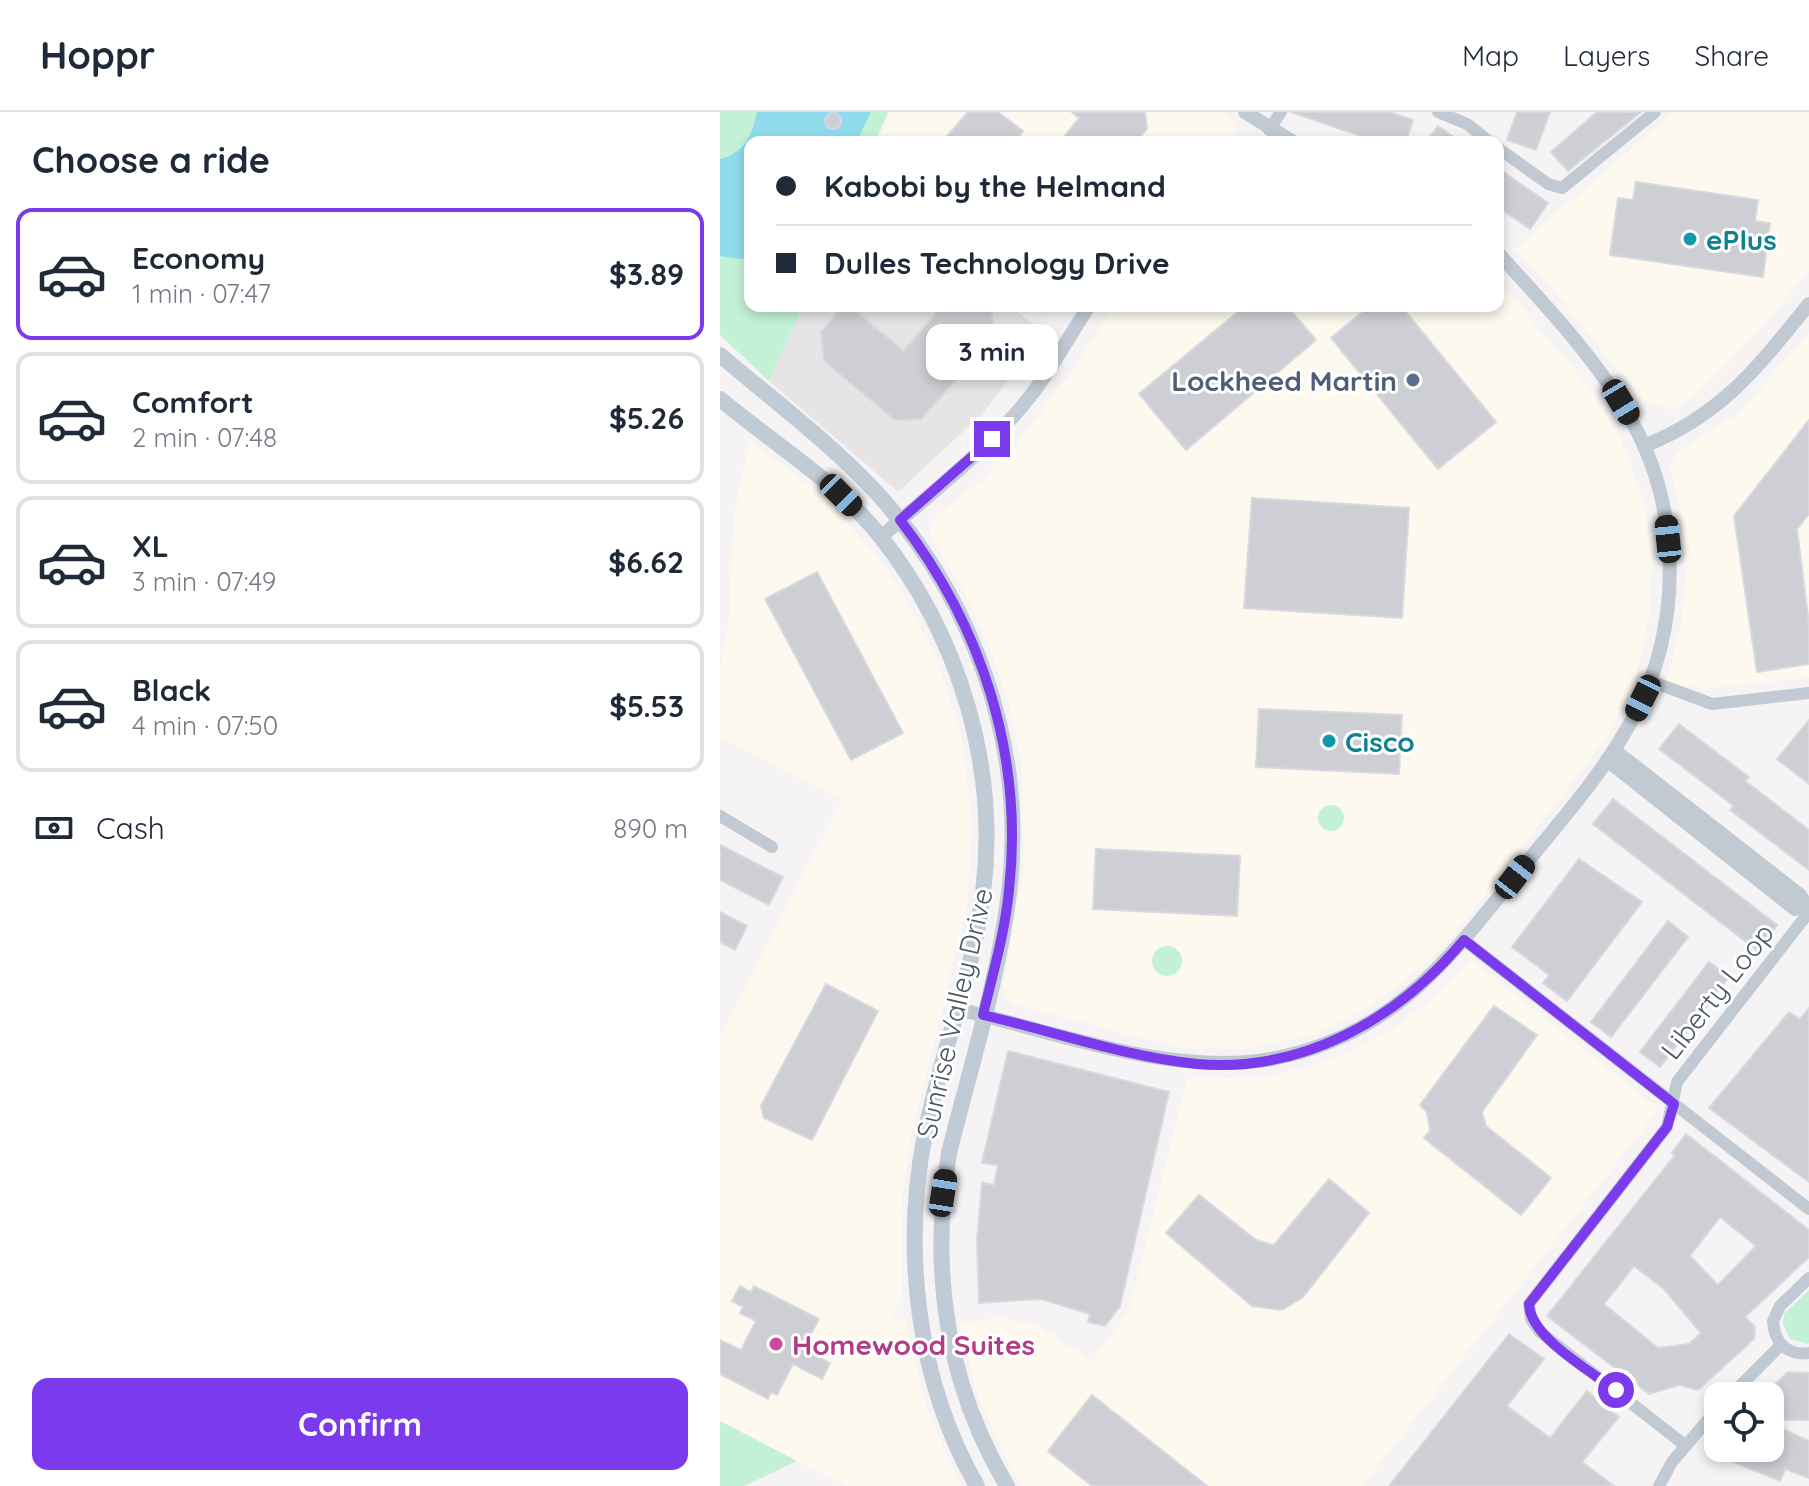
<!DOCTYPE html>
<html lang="en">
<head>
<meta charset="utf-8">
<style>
  body { margin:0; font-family:Quicksand,sans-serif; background:#f6f6f7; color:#1f2937; height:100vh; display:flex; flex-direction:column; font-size:30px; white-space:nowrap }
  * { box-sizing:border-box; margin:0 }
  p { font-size:26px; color:#747a83 }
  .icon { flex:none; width:44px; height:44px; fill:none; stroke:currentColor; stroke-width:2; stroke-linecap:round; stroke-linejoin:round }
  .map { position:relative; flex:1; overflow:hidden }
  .drawer { display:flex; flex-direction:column; background:#fff; width:720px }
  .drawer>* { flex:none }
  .top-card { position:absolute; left:24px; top:24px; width:760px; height:176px; border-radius:16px; box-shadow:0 4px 12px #0003; display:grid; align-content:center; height:176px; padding:0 32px; background:#fff }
  .controls { position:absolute; left:984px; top:1270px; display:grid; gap:16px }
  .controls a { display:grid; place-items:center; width:80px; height:80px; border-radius:16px; background:#fff; box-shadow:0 4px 12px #0003; font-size:40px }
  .end { position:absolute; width:36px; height:36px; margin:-18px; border:10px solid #7c3aed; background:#fff; box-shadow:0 0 0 4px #fff }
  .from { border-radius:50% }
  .bubble { position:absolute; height:56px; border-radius:16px; background:#fff; box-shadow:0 4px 12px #0003; font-size:26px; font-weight:800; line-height:56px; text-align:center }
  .car { position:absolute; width:24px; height:48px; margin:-24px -12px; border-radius:10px; box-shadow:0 0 6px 2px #0007; background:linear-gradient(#222 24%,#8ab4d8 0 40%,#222 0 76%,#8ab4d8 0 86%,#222 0) }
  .top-card b { display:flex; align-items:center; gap:28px; height:76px; font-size:30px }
  .top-card b+b { border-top:2px solid #e0e1e3 }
  .top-card i { width:20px; height:20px; background:#1f2937 }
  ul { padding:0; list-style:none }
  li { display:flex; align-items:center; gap:24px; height:132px; margin:0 16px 12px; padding:0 16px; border:4px solid #e0e1e3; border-radius:16px }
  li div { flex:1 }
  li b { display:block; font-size:30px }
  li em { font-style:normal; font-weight:800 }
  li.on { border-color:#7c3aed }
  li>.icon { width:72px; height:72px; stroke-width:1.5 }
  h2 { padding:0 32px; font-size:36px; line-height:96px }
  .pay { display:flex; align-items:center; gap:20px; height:88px; padding:0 32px; font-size:30px }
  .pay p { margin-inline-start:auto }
  .primary-button { display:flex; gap:16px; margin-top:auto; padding:16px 32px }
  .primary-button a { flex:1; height:92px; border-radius:16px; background:#7c3aed; color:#fff; font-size:32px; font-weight:800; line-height:92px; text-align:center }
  header { display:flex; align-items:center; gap:48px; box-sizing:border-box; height:112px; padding:0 40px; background:#fff; border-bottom:2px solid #e0e1e3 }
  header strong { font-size:38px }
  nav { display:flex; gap:44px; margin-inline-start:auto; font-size:28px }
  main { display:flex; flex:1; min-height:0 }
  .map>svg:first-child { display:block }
  .commercial { fill:#fdf9ef }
  .education { fill:#e6e4e5 }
  .green { fill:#c3f1d5 }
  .water { fill:#90daee }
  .building { fill:#cdcfd5; stroke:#d7d9de; stroke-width:2; fill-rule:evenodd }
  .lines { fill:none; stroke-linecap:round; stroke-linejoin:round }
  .minor { stroke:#c1cad2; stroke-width:12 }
  .tertiary { stroke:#c1cad2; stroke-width:14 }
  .secondary { stroke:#c1cbd6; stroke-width:16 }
  .route { stroke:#7c3aed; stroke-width:10 }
  .culture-dot { fill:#0f9aa8; stroke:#fff; stroke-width:3 }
  .service-dot { fill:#5c6f8a; stroke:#fff; stroke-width:3 }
  .hotel-dot { fill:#d1479c; stroke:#fff; stroke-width:3 }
  .labels { text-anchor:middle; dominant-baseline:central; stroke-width:6; stroke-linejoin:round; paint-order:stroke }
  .culture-label { font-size:28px; font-weight:bold; fill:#0d838f; stroke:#fff; text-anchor:start }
  .service-label { font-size:28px; font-weight:bold; fill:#4e5e75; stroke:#fff; text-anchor:end }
  .street-label { font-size:28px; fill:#4a5661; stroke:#fff }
  .hotel-label { font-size:28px; font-weight:bold; fill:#b23c85; stroke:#fff; text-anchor:start }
</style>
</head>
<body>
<header>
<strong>Hoppr</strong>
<nav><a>Map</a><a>Layers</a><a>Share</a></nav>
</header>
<main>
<section class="drawer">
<h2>Choose a ride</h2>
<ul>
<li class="on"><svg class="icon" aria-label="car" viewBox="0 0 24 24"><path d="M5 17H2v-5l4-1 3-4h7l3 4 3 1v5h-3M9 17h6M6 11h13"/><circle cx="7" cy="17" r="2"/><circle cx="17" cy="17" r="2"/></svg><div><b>Economy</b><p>1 min · 07:47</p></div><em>$3.89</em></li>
<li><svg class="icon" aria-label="car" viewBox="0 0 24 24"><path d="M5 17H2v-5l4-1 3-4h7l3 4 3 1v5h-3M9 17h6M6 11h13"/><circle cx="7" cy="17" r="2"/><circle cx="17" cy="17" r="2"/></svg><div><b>Comfort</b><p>2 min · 07:48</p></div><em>$5.26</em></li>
<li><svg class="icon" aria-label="car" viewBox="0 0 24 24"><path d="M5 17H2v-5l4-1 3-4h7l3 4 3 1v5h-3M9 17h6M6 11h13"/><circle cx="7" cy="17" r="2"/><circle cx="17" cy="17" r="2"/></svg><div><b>XL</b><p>3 min · 07:49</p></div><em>$6.62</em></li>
<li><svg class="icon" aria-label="car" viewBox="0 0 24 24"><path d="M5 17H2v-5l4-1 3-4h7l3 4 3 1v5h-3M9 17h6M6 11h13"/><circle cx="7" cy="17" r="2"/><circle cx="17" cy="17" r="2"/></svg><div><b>Black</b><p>4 min · 07:50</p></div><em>$5.53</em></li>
</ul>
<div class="pay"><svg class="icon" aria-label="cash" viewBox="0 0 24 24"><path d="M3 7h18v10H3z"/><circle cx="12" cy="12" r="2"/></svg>Cash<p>890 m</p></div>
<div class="primary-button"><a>Confirm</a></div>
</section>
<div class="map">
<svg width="1089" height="1374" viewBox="0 0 1089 1374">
  <rect width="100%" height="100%" fill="#f5f3f3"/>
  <g class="commercial">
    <path d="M170 0H504L516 13 518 26 516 30H157Z"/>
    <path d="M954 0H1089V159L1041 216 977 282 952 298 921 287 827 170 795 137Z"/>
    <path d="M778 169 865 270 900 326 924 389 932 447 929 506 915 571 888 624 732 825 703 854 651 894 593 923 523 937 457 935 296 893 285 883 283 873 304 754 301 648 288 591 269 535 242 476 211 425 209 415 214 405 260 369 301 326 352 259 394 194H778Z"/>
    <path d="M1089 221V566L989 576 946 572 961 516 966 459 960 394 950 356 957 341 1020 300Z"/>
    <path d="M29 329 96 378 153 439 178 473 217 547 242 627 252 711 247 794 190 1029 181 1097 182 1187 172 1203 174 1208 185 1207 205 1291 240 1374H126L0 1310V925L122 687 0 625V558L9 504 14 403Z"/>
    <path d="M751 847 939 997 642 1374H303L291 1356 258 1284 239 1211 280 1206 317 1213 372 1249 408 1200 467 967 547 965 614 947 675 916 702 895Z"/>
  </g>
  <path class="education" d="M83 194H288L324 219 263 301 178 380 49 269Z"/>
  <g class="green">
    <path d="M0 0H168L155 30H30V194H83L49 269 0 223Z"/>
    <circle cx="611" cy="706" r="13"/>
    <circle cx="447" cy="849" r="15"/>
    <path d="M1089 1178V1231L1088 1232 1070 1227 1063 1212 1064 1202Z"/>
    <path d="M0 1309 77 1349 24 1374H0Z"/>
  </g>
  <path class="water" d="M37 0H151L136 30H30V144L22 147 0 144V47C25 41 32 23 37 0Z"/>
  <g class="building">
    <path d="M248 0H278L303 19 295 30H222Z"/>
    <path d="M352 0H425L427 17 416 30H340L359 6Z"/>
    <path d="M571 0H669L693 8 686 30H658Z"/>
    <path d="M797 0H830L816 38 787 28Z"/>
    <path d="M877 0H921L848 59 831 40Z"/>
    <circle cx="113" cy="9" r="8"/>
    <path d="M718 14 741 30H706Z"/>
    <path d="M778 56 828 91 810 117 778 95Z"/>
    <path d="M916 70 1038 88 1035 109 1050 111 1043 165 890 143 898 86 913 88Z"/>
    <path d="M123 194H129L184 239 222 194H271L275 224 201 307 175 308 104 249 101 220Z"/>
    <path d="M525 194H567L596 228 466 338 419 282Z"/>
    <path d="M650 194H681L776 310 718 357 611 226Z"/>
    <path d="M1089 308V402L1077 417 1089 512V552L1037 560 1014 404Z"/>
    <path d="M532 386 689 396 682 506 524 496Z"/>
    <path d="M97 460 183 621 131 648 45 487Z"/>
    <path d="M539 597 682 603 679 662 536 655Z"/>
    <path d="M1089 608V672L1057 647Z"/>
    <path d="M959 612 1029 665 1025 669 1089 718V758L1010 698 1014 694 939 637Z"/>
    <path d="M893 687 1057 813 1038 839 873 712Z"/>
    <path d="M0 733 63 765 49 793 0 768Z"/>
    <path d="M376 737 520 744 517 804 373 797Z"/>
    <path d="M859 747 922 790 847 889 823 871 829 863 792 835Z"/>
    <path d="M0 800 27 814 15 838 0 830Z"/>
    <path d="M948 809 968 825 891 925 871 910Z"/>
    <path d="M989 850 1009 865 940 955 920 940Z"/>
    <path d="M106 872 158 899 92 1028 44 1006 41 994Z"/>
    <path d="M774 894 817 923 762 1000 766 1014 831 1066 801 1103 704 1026 710 1019 707 1000 700 993Z"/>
    <path d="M1089 896V1070L989 996 1069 900 1080 907Z"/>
    <path d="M288 939 449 980 400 1194 385 1214 368 1210 370 1202 321 1187 259 1191 257 1129 262 1071 274 1073 278 1053 262 1051Z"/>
    <path d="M966 1022 1089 1118V1145L1025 1205 1035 1215 1034 1227 978 1278 959 1273 929 1282 827 1204 955 1043 952 1041ZM1000 1105 1036 1134 998 1173 970 1144ZM914 1154 944 1177 981 1221 969 1232 938 1236 884 1192Z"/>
    <path d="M609 1067 649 1101 583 1185 562 1198 532 1194 446 1121 479 1083 536 1128 554 1133Z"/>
    <path d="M20 1174 31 1180 34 1174 99 1207 83 1237 110 1251 102 1267 73 1252 57 1283 51 1280 48 1287 0 1262V1228L21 1238 36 1209 20 1201 23 1195 12 1189Z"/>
    <path d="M789 1222 824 1247 787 1294 830 1326 867 1279 899 1305 862 1350 894 1374H669Z"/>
    <path d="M1068 1260 1089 1261V1308H1050V1277Z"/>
    <path d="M372 1283 487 1374H372L328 1339Z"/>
    <path d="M1050 1311 1089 1329V1366L1065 1357 1060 1369 1013 1350 1016 1336H1050Z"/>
  </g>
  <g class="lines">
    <g class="minor">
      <path d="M718 0 747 12 770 30"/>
      <path d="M549 18 561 0"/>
      <path d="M778 36 828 72 842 76 935 0"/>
      <path d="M930 569 992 592 1089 581"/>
      <path d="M0 704 52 735"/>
      <path d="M744 828 1089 1097"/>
      <path d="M1089 1166 1060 1194 1053 1209C1054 1230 1067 1244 1089 1241"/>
      <path d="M1010 1284 1061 1233"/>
      <path d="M966 1334 820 1220 811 1207 809 1192 947 1015 957 970 1089 800"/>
      <path d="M939 1374 952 1350 998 1296"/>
    </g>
    <g class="tertiary">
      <path d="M525 0 573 30"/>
      <path d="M924 334C1002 303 1038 255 1089 192"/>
      <path d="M161 425C213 379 269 337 312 282 333 254 350 223 369 194"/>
      <path d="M894 638 1080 783 1089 798"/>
      <path d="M887 648 1075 797 1085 795"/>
      <path d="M238 897C334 920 453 965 551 947 666 926 722 856 791 770 833 717 881 666 913 606 963 514 962 397 910 306 876 246 824 192 778 141"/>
    </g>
    <g class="secondary">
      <path d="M0 243C52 287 108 329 155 379 254 486 307 636 289 781 278 869 250 956 229 1041 210 1158 226 1271 287 1374"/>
      <path d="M0 287C54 332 116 369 160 424 239 523 279 655 263 781 253 863 221 941 205 1022 182 1139 197 1270 257 1374"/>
    </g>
  </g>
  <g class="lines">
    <path class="route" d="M272 327 180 408C262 514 304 644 289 778 285 820 273 861 263 903 333 919 405 945 477 952 583 961 678 907 744 828L954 992 947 1015 809 1192C810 1225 870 1259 896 1278"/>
  </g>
  <g class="culture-dot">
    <circle cx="970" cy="127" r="8"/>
    <circle cx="609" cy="629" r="8"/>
  </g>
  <circle class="service-dot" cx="693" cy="268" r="8"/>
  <circle class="hotel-dot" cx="56" cy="1232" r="8"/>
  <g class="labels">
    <g class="culture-label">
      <text x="986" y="127">ePlus</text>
      <text x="625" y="629">Cisco</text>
    </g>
    <g class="service-label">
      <text x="677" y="268">Lockheed Martin</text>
    </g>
    <g class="street-label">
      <text transform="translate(997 879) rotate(-52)">Liberty Loop</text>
      <text transform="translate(234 901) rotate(-77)">Sunrise Valley Drive</text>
    </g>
    <g class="hotel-label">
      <text x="72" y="1232">Homewood Suites</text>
    </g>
  </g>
</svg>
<div class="controls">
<a><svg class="icon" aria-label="locate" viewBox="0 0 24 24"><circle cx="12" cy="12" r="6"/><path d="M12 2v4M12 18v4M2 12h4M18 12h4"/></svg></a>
</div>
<i class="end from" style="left:896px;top:1278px"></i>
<i class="end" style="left:272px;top:327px"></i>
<div class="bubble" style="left:206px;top:212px;width:132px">3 min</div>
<i class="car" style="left:901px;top:290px;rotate:149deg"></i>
<i class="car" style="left:121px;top:383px;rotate:135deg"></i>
<i class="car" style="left:948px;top:427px;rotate:354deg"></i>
<i class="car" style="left:923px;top:586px;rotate:206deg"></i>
<i class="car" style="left:795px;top:765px;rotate:38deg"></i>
<i class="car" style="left:223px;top:1081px;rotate:9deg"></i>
<div class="top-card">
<b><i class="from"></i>Kabobi by the Helmand</b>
<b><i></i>Dulles Technology Drive</b>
</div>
</div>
</main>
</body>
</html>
